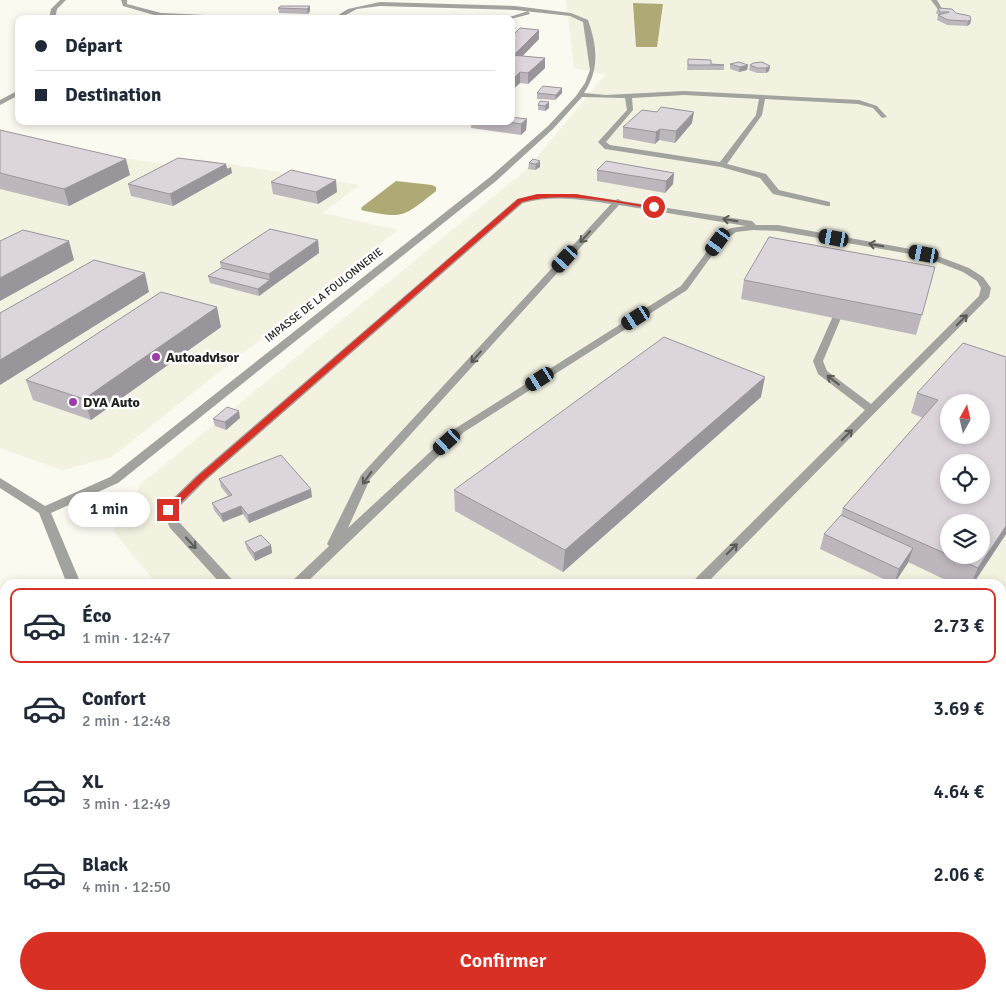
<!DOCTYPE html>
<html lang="fr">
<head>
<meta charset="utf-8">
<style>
  body { margin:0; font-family:Signika,sans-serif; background:#f2f2f3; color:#1f2937; height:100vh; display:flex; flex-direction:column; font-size:19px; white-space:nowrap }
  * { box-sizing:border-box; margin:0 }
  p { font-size:16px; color:#747a83 }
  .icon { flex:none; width:28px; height:28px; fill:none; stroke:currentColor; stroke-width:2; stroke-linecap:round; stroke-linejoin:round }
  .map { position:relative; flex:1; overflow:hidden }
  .side { position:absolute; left:0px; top:579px; width:1006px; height:421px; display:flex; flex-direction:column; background:#fff; border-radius:15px 15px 0 0; box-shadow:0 2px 8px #0003 }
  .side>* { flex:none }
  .banner { position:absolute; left:15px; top:15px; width:500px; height:110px; border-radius:10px; box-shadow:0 2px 8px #0003; display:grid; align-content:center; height:110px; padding:0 20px; background:#fff }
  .needle { width:32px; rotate:8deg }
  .fabs { position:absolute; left:940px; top:394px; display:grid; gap:10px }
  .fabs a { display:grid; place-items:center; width:50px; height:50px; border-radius:50%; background:#fff; box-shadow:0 2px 8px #0003; font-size:25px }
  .end { position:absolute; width:22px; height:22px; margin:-11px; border:6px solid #d93025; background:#fff; box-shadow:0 0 0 2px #fff }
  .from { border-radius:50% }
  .bubble { position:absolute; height:35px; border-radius:18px; background:#fff; box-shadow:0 2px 8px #0003; font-size:16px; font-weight:600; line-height:35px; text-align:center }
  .car { position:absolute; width:15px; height:30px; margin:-15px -8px; border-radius:6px; box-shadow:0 0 4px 1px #0007; background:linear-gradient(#222 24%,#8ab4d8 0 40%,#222 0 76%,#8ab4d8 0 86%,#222 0) }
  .banner b { display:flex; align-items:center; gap:18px; height:48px; font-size:19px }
  .banner b+b { border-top:1px solid #e0e1e3 }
  .banner i { width:12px; height:12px; background:#1f2937 }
  ul { padding:9px 0 0; list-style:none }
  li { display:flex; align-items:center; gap:15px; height:75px; margin:0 10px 8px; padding:0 10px; border:2px solid transparent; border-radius:10px }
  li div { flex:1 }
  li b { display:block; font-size:19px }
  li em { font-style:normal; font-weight:600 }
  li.selected { border-color:#d93025 }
  li>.icon { width:45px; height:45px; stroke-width:1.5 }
  .cta { display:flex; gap:10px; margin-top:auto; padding:10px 20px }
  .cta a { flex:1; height:58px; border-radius:30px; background:#d93025; color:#fff; font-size:20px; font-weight:600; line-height:58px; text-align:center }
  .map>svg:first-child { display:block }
  .built { fill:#f3f1e0; fill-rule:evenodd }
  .water { fill:#afa975 }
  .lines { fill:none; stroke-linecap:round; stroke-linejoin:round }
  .path { stroke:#b4b3ac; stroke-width:4.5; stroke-dasharray:2 5.5; stroke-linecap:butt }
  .minor { fill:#a2a29e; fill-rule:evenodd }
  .wall { fill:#bdb7bd }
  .shaded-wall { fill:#9a959a }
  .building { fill:#dcd5dc; stroke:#9a959a; fill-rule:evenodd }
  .oneway { stroke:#5a5a56 }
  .route { fill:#d93025 }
  .poi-dot { fill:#9c3ea8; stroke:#fff; stroke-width:2 }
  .labels { text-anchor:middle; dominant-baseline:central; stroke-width:5; stroke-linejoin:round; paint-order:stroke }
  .far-street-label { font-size:11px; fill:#1f1f1c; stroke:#fff }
  .poi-label { font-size:14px; font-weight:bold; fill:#1f1f1c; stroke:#fff; text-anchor:start }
</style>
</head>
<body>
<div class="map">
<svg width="1006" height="999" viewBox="0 0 1006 999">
  <rect width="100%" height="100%" fill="#fbfaf1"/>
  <g class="built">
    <path d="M566 0H1006V999H455L453 995H1001V584H157L113 531 142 483 527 169 605 75 574 68ZM949 402H981V435H949ZM949 462H981V495H949ZM949 522H981V555H949Z"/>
    <path d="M0 141 173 165 198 159 359 185 323 213 398 230 112 457 62 470 0 448Z"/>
    <path d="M0 846 5 848V995H195L200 999H0Z"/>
  </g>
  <g class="water">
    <path d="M633 3 663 4 657 47H636Z"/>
    <path d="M396 181 432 185 436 187V191C402 218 404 219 361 210L362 207Z"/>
  </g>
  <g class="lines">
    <g class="path">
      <path d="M0 883 5 887"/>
      <path d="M145 995 150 999"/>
    </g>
    <g class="minor">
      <path d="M60 0H66L57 9 55 19H49L51 9Z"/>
      <path d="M121 0H127V4L161 13 294 19 161 17 123 6Z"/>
      <path d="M931 0H937L944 12H940Z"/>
      <path d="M380 2 515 6 571 13 588 20C597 46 600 69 584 93L606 95 684 91 859 100 877 106 887 117 882 118 873 108 858 104 765 99 762 115 727 164 766 174 779 190 830 202V206H827L773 194 760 178 721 167 605 149 598 142 627 110 625 98 582 97 553 129 496 181 118 483 51 513 81 584H67L39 513 0 488V478L45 506 110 477 490 177 548 126 576 96 585 83 590 70 583 22 570 16 515 10 380 6 357 9 338 19H332L348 9ZM684 95 759 99 756 115 720 162 610 145 606 142 633 110 632 98Z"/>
      <path d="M528 11 530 14 511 19H503Z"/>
      <path d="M19 90V95L0 105V100Z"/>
      <path d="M538 194H575L615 200 618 199 622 201 752 221 756 225H778L927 252 969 268 983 277 991 288 989 297 706 584H690L865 410 818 374 813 361 833 316 836 315 841 318 823 361 827 371 871 404 979 296 981 288 977 281 963 272 922 256 778 231 753 230 736 232 721 243 687 290 464 432 305 584H289L329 546 327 544 361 475 611 204C581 199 552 195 523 203L205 481 175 511 180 523 236 584H221L170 528 162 510 164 507 197 475 517 199ZM619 205 746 226 731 228 721 233 681 286 456 428 348 528 370 479Z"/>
      <path d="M5 661V675L0 677V663Z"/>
      <path d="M5 728V745L0 747V730Z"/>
      <path d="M0 793 5 794V809L0 808Z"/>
      <path d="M1006 982V999H993L995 995H1001V984Z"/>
      <path d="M298 995H319L321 999H300Z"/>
      <path d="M805 995H827L825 999H803Z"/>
    </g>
  </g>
  <g class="wall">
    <path d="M310 6V11L308 14 279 13 278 8Z"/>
    <path d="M938 8 956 13 971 20 970 24 967 26 947 25 937 20 938 15 936 13Z"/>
    <path d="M539 30V39L522 56 545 58V68L528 84 520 83 511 91V37Z"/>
    <path d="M688 59 711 64 724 65V70H687Z"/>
    <path d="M730 64 748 65 747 70 739 72 730 69Z"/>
    <path d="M750 65 770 66 769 71 766 73H757L749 70Z"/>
    <path d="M562 88V93L555 100 537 99V93Z"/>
    <path d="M549 102V108L545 111 538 110V105Z"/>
    <path d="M527 119 526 130 521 135 471 128V124L452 121H511Z"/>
    <path d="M692 123 675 143 659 140 655 144 623 138V127Z"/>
    <path d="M0 130 130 175 69 206 0 189Z"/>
    <path d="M533 159 540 167 535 170 528 169 529 163Z"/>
    <path d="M201 161 226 164V166L232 173 173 206 131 196 128 184Z"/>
    <path d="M597 170 674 173 673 184 665 193 597 181Z"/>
    <path d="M271 182 337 192 318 204 273 194Z"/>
    <path d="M318 240 319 253 259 296 210 283 208 276 221 268 220 262Z"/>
    <path d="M744 280 922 315 916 335 741 299Z"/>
    <path d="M221 327 91 420 33 400 26 380Z"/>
    <path d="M1006 357V534L973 584H954L908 562 894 584 820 549 824 534 841 515 843 508 923 418 911 413 917 393Z"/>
    <path d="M761 397 563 572 455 511 454 490Z"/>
    <path d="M240 418 226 430 215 426 213 419Z"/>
    <path d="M219 479 312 497 249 523 243 514 223 522 214 510 212 503 228 496 221 487Z"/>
    <path d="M245 542 271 545 272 553 255 561 247 549Z"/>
    <path d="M640 995H744L739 999H644Z"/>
  </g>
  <g class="shaded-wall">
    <path d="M310 6V11L308 14 307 9Z"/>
    <path d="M971 20 970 24 967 26 968 21Z"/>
    <path d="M539 30V39L516 63V53Z"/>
    <path d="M545 58V68L528 84V73Z"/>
    <path d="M748 65 747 70 739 72 740 67Z"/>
    <path d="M770 66 769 71 766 73V68Z"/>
    <path d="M520 72V83L511 91V81Z"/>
    <path d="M562 88V93L555 100 556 95Z"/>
    <path d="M549 102V108L545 111V106Z"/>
    <path d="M694 112 692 123 675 143 676 131Z"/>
    <path d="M527 119 526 130 521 135V124Z"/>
    <path d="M660 129 659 140 655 144 656 132Z"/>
    <path d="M126 159 130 175 69 206 64 189Z"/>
    <path d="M540 161V167L535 170 536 164Z"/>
    <path d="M226 164 227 169 231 167 232 173 173 206 170 194Z"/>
    <path d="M674 173 673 184 665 193 666 181Z"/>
    <path d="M336 180 337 192 318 204 316 192Z"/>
    <path d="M318 240 319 253 271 287 269 274Z"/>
    <path d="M69 241 74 260 0 301V278Z"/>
    <path d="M145 273 149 292 0 385V360Z"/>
    <path d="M270 280 271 287 259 296 258 289Z"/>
    <path d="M217 307 221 327 91 420 84 399Z"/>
    <path d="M765 377 761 397 563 572 565 550Z"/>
    <path d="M239 411 240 418 226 430 225 422Z"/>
    <path d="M311 489 312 497 249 523 248 515Z"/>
    <path d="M241 506 243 514 223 522 221 514Z"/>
    <path d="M1006 526V534L973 584H971L978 568Z"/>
    <path d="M271 545 272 553 255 561 254 553Z"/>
    <path d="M913 548 908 563 894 584 899 569Z"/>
    <path d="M724 995H744L739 999H719Z"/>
  </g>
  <g class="building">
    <path d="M281 6H310L307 9 278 8Z"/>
    <path d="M938 8 952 9 956 13 970 16 971 20 968 21 948 20 938 15 949 12H940Z"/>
    <path d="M520 28 539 30 516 53H511V37Z"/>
    <path d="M511 55 545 58 528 73 520 72 511 81Z"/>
    <path d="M688 59 711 60V64L724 65H688Z"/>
    <path d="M739 62 748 65 740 67 730 64Z"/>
    <path d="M762 62 770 66 766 68H757L750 65 753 63Z"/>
    <path d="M543 86 562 88 556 95 537 93Z"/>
    <path d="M540 101 549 102 545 106 538 105Z"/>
    <path d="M661 107 694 112 676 131 660 129 656 132 623 127 642 110 657 112Z"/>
    <path d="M511 117 527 119 521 124 502 121H511Z"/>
    <path d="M0 130 126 159 64 189 0 173Z"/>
    <path d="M178 158 226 164 170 194 128 184Z"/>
    <path d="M533 159 540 161 536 164 529 163Z"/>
    <path d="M606 161 674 173 666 181 597 170Z"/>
    <path d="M291 170 336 180 316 192 271 182Z"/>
    <path d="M270 229 318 240 269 274 220 262Z"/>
    <path d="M23 230 69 241 0 278V241Z"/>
    <path d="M769 237 935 267 922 315 744 280Z"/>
    <path d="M94 260 145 273 0 360V313Z"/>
    <path d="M221 268 270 280 258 289 208 276Z"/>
    <path d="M161 292 217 307 84 399 26 380Z"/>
    <path d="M664 337 765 377 565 550 454 490Z"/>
    <path d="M963 343 1006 357V526L978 568 843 508 938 400 917 393ZM949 402H981V435H949ZM949 462H981V495H949ZM949 522H981V555H949Z"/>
    <path d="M227 407 239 411 225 422 213 419Z"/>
    <path d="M281 455 311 489 248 515 241 506 221 514 212 503 232 495 219 479Z"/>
    <path d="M841 515 913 548 899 569 824 534Z"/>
    <path d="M261 535 271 545 254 553 245 542Z"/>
    <path d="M1001 712 1006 714V769L1001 778Z"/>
    <path d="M668 995H724L719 999H671Z"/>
  </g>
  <defs><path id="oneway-shaft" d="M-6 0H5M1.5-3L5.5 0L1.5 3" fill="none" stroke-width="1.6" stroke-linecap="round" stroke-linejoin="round" transform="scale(1.25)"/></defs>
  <g class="oneway">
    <use href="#oneway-shaft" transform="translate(730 220) rotate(-170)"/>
    <use href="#oneway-shaft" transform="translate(585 237) rotate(132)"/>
    <use href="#oneway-shaft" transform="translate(876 245) rotate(-170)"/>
    <use href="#oneway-shaft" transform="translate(962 320) rotate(-45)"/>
    <use href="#oneway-shaft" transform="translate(476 357) rotate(132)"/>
    <use href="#oneway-shaft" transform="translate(833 380) rotate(-142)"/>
    <use href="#oneway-shaft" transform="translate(847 435) rotate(-45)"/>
    <use href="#oneway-shaft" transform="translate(367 478) rotate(125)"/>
    <use href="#oneway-shaft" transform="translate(191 543) rotate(47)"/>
    <use href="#oneway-shaft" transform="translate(732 549) rotate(-45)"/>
  </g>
  <path class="route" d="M575 194 656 207 654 209C610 202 565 191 522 202L204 480 171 512H165V508L198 476 518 199 538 194Z"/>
  <g class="poi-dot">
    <circle cx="156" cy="357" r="5"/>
    <circle cx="73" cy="402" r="5"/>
  </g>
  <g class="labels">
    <g class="far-street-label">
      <text transform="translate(324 295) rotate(-38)">IMPASSE DE LA FOULONNERIE</text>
    </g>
    <g class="poi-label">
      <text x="166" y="357">Autoadvisor</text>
      <text x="83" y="402">DYA Auto</text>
    </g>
  </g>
</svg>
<div class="fabs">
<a><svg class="needle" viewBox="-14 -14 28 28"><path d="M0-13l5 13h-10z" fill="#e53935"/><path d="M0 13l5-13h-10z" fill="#747a83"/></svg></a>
<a><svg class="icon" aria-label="locate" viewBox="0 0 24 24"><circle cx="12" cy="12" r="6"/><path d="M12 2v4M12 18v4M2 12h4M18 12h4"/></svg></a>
<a><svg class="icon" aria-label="layers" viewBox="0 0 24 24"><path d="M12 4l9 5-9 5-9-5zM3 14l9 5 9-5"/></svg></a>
</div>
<i class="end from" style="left:654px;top:207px"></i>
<i class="end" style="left:168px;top:510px"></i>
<div class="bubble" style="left:68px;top:492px;width:82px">1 min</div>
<i class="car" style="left:834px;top:238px;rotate:280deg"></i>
<i class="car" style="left:718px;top:242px;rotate:216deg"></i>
<i class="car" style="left:924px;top:254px;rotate:281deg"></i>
<i class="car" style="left:565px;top:259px;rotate:222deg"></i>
<i class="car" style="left:636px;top:318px;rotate:238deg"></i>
<i class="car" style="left:540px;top:379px;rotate:238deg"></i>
<i class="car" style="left:447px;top:442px;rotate:228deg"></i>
<div class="banner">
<b><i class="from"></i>Départ</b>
<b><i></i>Destination</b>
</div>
<section class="side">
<ul>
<li class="selected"><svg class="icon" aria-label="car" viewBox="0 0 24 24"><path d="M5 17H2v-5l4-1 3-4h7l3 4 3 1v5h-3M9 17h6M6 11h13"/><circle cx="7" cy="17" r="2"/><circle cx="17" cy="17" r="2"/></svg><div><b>Éco</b><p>1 min · 12:47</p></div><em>2.73 €</em></li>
<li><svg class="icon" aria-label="car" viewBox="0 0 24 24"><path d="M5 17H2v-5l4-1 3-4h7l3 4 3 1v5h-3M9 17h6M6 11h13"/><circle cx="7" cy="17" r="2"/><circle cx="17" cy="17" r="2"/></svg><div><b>Confort</b><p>2 min · 12:48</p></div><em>3.69 €</em></li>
<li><svg class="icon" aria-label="car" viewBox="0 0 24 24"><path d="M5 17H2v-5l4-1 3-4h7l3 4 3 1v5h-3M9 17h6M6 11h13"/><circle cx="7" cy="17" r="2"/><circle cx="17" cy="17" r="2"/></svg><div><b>XL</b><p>3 min · 12:49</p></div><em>4.64 €</em></li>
<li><svg class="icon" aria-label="car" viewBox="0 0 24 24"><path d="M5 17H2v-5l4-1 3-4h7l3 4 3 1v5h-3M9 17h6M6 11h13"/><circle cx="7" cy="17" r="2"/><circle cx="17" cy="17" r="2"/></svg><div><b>Black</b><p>4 min · 12:50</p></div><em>2.06 €</em></li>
</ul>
<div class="cta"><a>Confirmer</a></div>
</section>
</div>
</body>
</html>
